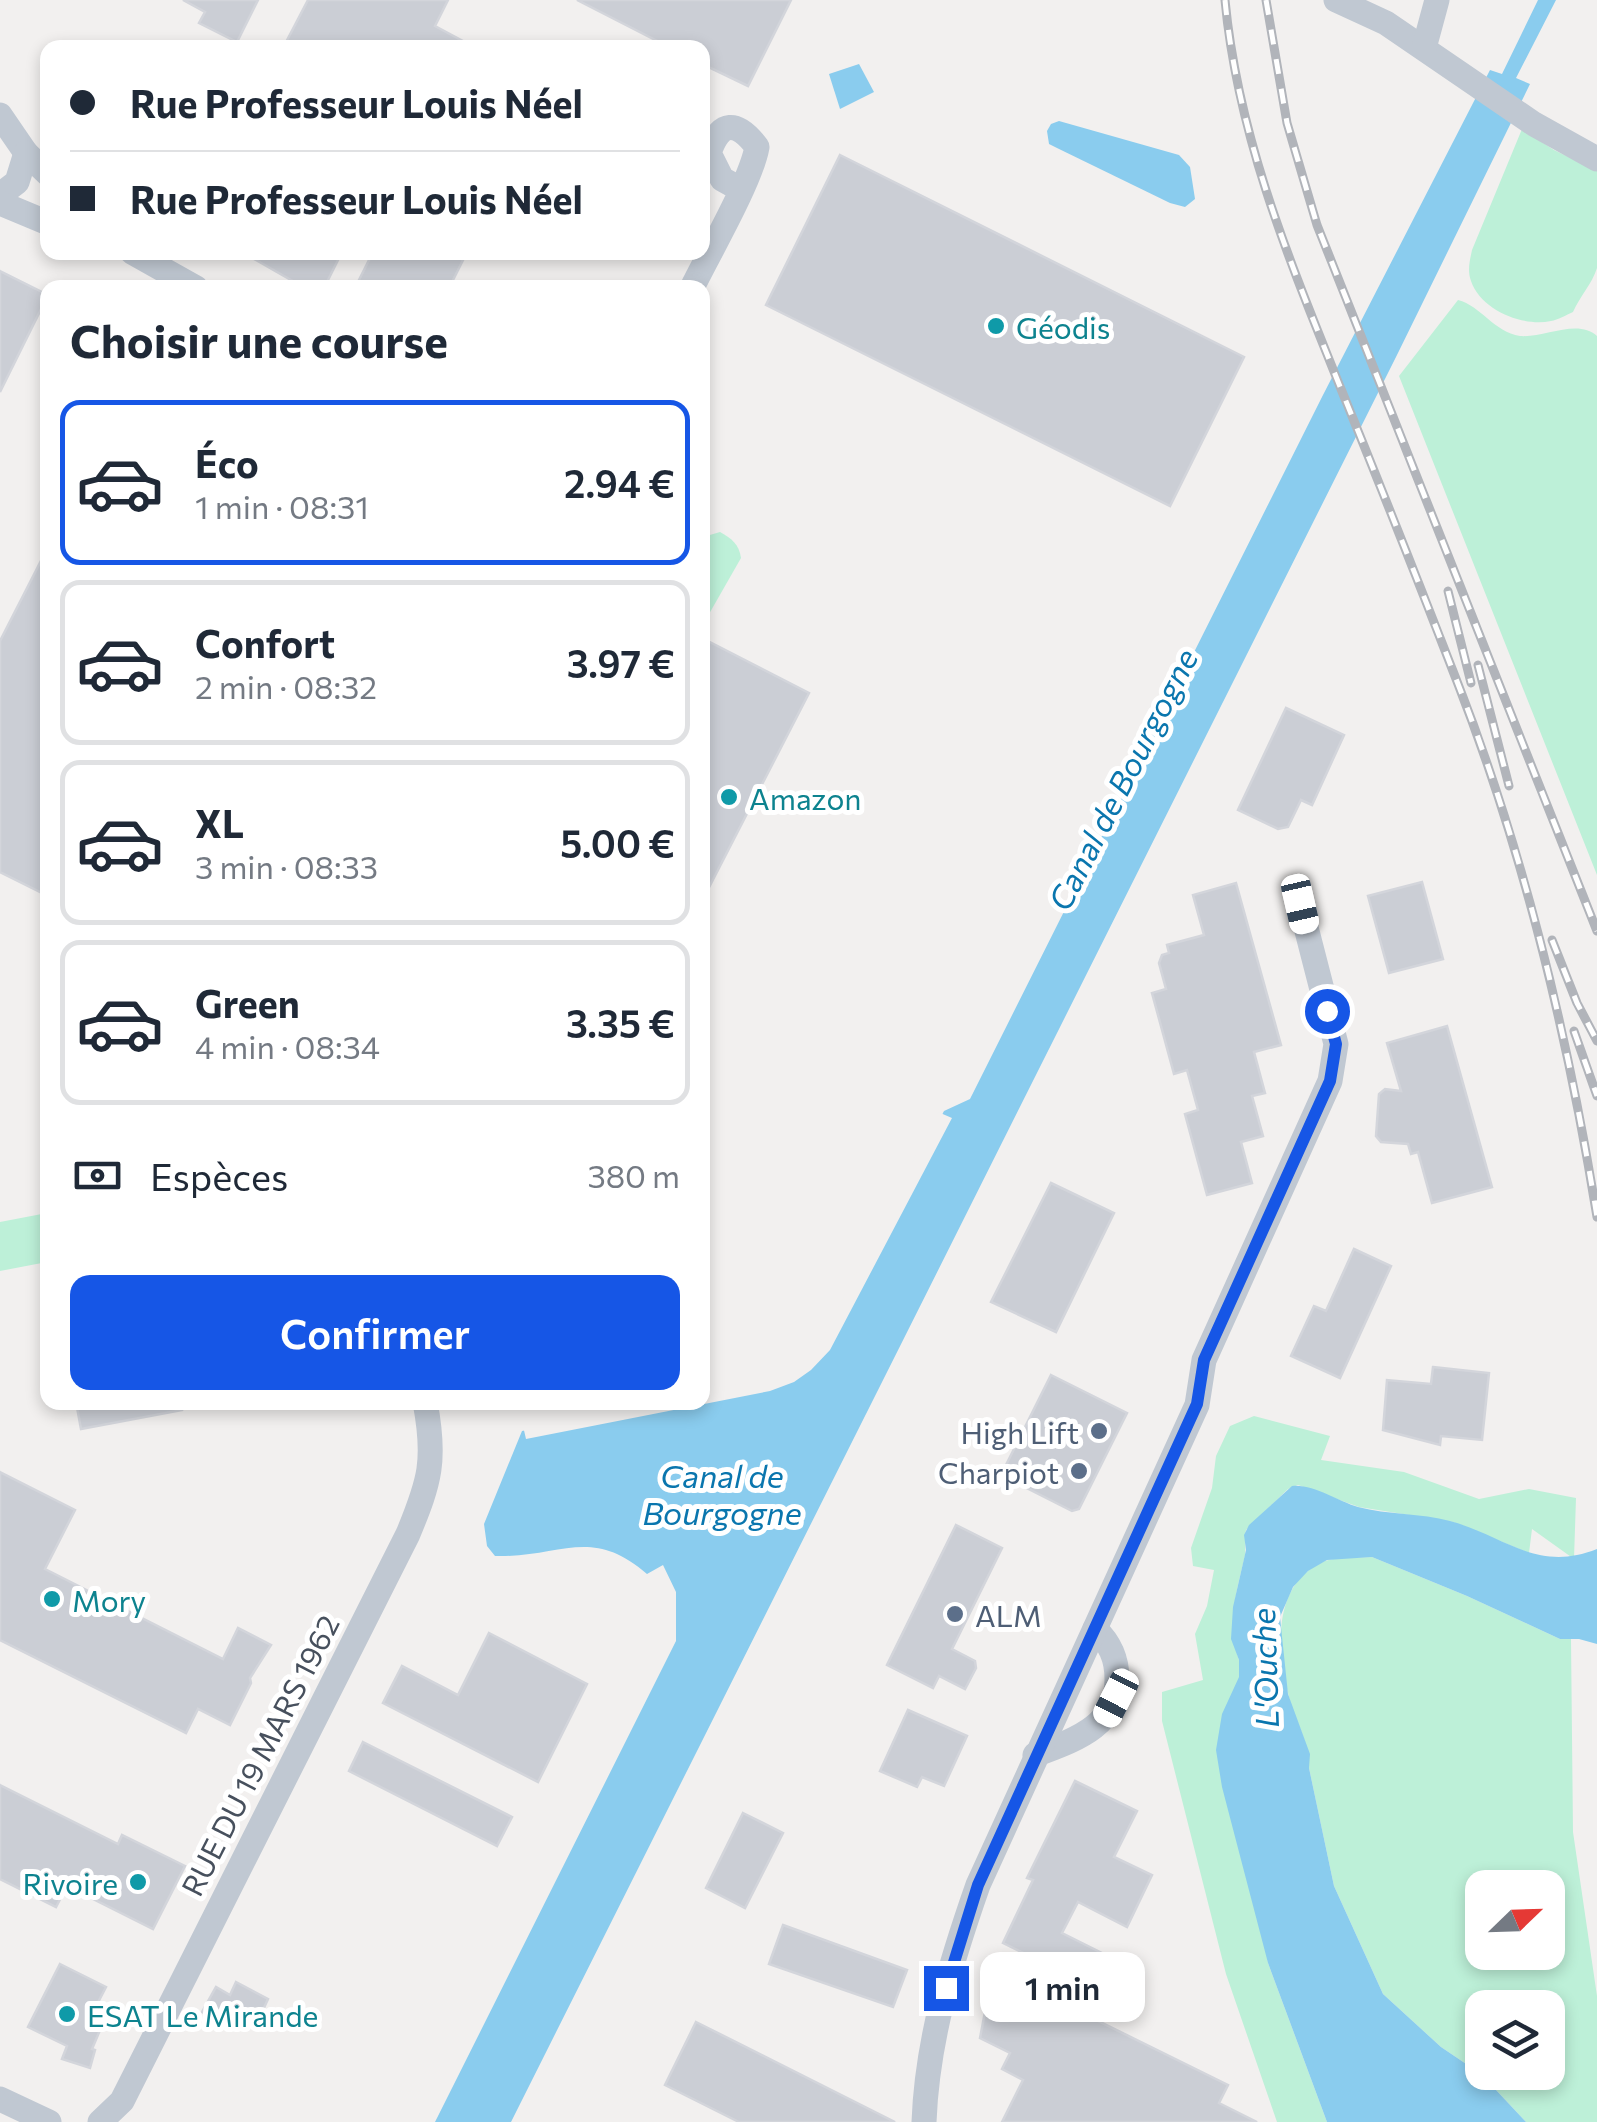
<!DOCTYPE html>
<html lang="fr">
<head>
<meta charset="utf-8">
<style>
  body { margin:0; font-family:Commissioner,sans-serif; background:#f6f6f7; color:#1f2937; height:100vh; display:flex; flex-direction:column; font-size:38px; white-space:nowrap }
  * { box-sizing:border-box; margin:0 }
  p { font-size:32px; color:#747a83 }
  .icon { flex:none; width:55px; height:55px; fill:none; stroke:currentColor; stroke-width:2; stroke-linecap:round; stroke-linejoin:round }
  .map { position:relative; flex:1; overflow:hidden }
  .side { position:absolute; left:40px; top:280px; width:670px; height:1130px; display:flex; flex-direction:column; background:#fff; border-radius:20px; box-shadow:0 5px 15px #0003 }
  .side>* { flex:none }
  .top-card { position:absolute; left:40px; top:40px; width:670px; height:220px; border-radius:20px; box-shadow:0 5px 15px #0003; display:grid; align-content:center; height:220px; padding:0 30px; background:#fff }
  .needle { width:65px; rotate:67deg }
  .buttons { position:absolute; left:1465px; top:1870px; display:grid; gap:20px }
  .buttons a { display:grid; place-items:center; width:100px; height:100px; border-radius:20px; background:#fff; box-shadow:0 5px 15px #0003; font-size:50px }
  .end { position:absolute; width:45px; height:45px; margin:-22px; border:12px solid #1656e6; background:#fff; box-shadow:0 0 0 5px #fff }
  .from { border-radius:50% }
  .bubble { position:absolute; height:70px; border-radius:20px; background:#fff; box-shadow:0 5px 15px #0003; font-size:32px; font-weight:600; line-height:70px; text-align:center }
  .car { position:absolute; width:30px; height:60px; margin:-30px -15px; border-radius:12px; box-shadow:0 0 8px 2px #0007; background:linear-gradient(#fff 24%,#345 0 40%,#fff 0 76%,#345 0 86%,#fff 0) }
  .top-card b { display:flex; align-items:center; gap:35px; height:95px; font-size:38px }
  .top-card b+b { border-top:2px solid #e0e1e3 }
  .top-card i { width:25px; height:25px; background:#1f2937 }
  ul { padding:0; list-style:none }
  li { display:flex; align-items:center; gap:30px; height:165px; margin:0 20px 15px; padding:0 10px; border:5px solid #e0e1e3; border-radius:20px }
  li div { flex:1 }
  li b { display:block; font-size:38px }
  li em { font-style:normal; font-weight:600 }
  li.active { border-color:#1656e6 }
  li>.icon { width:90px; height:90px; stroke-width:1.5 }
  h2 { padding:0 30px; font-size:45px; line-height:120px }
  .pay { display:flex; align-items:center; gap:25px; height:110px; padding:0 30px; font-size:38px }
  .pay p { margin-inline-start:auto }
  .action { display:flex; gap:20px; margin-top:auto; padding:20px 30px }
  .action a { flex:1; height:115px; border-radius:20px; background:#1656e6; color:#fff; font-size:40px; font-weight:600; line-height:115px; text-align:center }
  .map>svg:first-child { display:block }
  .green { fill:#bdf0d8; fill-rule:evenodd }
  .water { fill:#8accee }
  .pier { fill:#f2f0ef }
  .building { fill:#cbced5; stroke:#d3d5db; stroke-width:2.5 }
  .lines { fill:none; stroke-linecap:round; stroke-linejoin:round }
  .minor { stroke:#c0c8d2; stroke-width:25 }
  .rail-casing { stroke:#b1b4ba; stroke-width:9 }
  .rail { stroke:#fff; stroke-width:5; stroke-dasharray:15; stroke-linecap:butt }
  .route { stroke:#1656e6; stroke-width:12 }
  .culture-dot { fill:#0f9aa8; stroke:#fff; stroke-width:4 }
  .service-dot { fill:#5c6f8a; stroke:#fff; stroke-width:4 }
  .labels { text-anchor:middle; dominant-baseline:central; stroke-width:10; stroke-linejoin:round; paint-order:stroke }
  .culture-label { font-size:30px; fill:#0d838f; stroke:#fff; text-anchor:start }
  .service-label { font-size:30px; fill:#4e5e75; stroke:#fff; text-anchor:end }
  .street-label { font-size:30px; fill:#47505d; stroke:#fff }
  .water-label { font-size:32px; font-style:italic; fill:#0a76ae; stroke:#fff }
</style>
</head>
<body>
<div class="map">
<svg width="1597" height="2122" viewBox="0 0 1597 2122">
  <rect width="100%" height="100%" fill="#f2f0ef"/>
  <g class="green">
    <path d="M1522 129 1554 150 1597 171V268C1592 284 1580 296 1573 312 1566 315 1558 320 1551 321 1522 327 1481 310 1471 281 1467 270 1470 260 1472 250Z"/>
    <path d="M1458 300C1481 306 1494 332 1520 336 1544 338 1578 318 1597 336V875L1399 376Z"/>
    <path d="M720 532C732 539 739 544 741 558L709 614 703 611V537Z"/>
    <path d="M47 1213V1262L0 1271V1222Z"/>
    <path d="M1254 1416 1330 1436 1321 1460 1404 1472 1479 1499 1529 1489 1576 1498 1574 1559 1532 1529 1529 1553 1453 1522 1359 1507 1298 1485 1288 1489 1246 1530C1244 1538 1246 1546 1245 1555 1237 1591 1226 1623 1239 1660L1268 1963 1327 2122H1277L1226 1974 1162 1721V1692L1203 1680 1195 1634 1207 1606 1214 1570 1193 1566 1191 1548 1212 1488 1216 1456 1230 1426Z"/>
    <path d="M1372 1557 1467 1596 1560 1639H1571L1573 1832 1597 1996V2122H1526L1481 2074 1441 2047 1383 1994 1334 1886 1309 1768C1310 1741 1293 1718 1288 1693 1277 1647 1272 1583 1325 1561 1339 1556 1358 1558 1372 1557ZM1482 1888H1548V1952H1482ZM1482 2008H1548V2072H1482Z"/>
  </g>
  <g class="water">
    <path d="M1538 0H1556L1516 78 1530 84 1396 357 511 2122H435L676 1641V1592L663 1565 647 1574C591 1525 560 1558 495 1556L487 1546 484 1524 522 1431 669 1403 702 1402 790 1376 824 1346 944 1111 970 1099 1323 395 1490 70 1502 74Z"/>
    <path d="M859 64 874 92 840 109 829 74Z"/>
    <path d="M1059 121 1179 155 1190 167 1195 199 1185 207 1170 203 1057 148 1049 144 1047 131 1051 124Z"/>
    <path d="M1292 1486C1314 1484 1337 1501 1358 1507 1388 1515 1421 1513 1450 1521 1505 1536 1537 1573 1597 1549V1644L1579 1639H1560L1467 1596 1372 1557 1327 1560 1308 1571 1293 1587 1280 1617 1288 1694 1310 1754 1309 1768 1334 1886 1383 1994 1441 2047 1481 2074 1526 2122H1327L1268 1963 1222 1787 1216 1750 1222 1714 1239 1677V1660L1231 1639 1233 1607 1246 1550 1244 1535 1249 1525Z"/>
  </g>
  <path class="pier" d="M938 1112 952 1118 830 1350 811 1370 794 1382 770 1391 526 1439 523 1426 643 1402H702V1391L766 1379 803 1361 820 1343Z"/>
  <g class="building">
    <path d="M183 0H258L237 42 199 23 205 12Z"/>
    <path d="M308 0H448L435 26 476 48H283Z"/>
    <path d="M577 0H791L748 86 702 64V48H671Z"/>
    <path d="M840 155 1244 357 1170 506 766 305Z"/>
    <path d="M242 252H342L324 288H305Z"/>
    <path d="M373 252H447L463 260 449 288H355Z"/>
    <path d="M0 271 48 295 0 392Z"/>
    <path d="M48 547V896L0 872V641Z"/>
    <path d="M702 638 809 693 702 901Z"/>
    <path d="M1286 708 1344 735 1312 805 1301 800 1288 827 1278 829 1238 810Z"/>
    <path d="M1422 882 1443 959 1389 973 1368 896Z"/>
    <path d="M1236 883 1281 1045 1254 1052 1265 1093 1252 1096 1263 1136 1241 1142 1252 1183 1207 1195 1185 1114 1198 1110 1187 1070 1174 1074 1152 993 1166 989 1159 963 1162 955 1169 953 1167 945 1204 935 1193 895Z"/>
    <path d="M1447 1026 1492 1187 1432 1203 1418 1152 1411 1154 1408 1144 1381 1142 1376 1136 1379 1094 1385 1089 1401 1091 1387 1043Z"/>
    <path d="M1051 1183 1114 1213 1056 1332 991 1302Z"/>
    <path d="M1354 1249 1391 1266 1340 1378 1291 1356 1314 1306 1326 1311Z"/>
    <path d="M1433 1367 1489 1373 1482 1440 1441 1436 1440 1445 1383 1430 1387 1380 1431 1384Z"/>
    <path d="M1051 1375 1127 1413 1079 1509 1072 1511 1001 1475Z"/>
    <path d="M76 1402H181L182 1410 81 1429Z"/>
    <path d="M0 1472 75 1510 45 1569 223 1659 238 1628 271 1645 250 1678 251 1683 230 1725 198 1709 186 1733 0 1640Z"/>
    <path d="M956 1525 1002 1548 952 1649 975 1661 976 1668 965 1689 939 1676 933 1688 887 1665Z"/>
    <path d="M489 1633 587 1684 538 1782 383 1703 402 1666 458 1695Z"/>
    <path d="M908 1710 967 1736 944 1786 922 1777 917 1787 880 1771Z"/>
    <path d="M363 1742 512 1817 497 1846 349 1771Z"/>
    <path d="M1075 1781 1137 1811 1114 1857 1152 1875 1127 1927 1078 1902 1062 1933 1122 1963 1107 1994 1003 1943 1033 1880 1027 1878Z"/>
    <path d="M0 1785 118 1844 122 1835 185 1866 153 1929 67 1886 56 1907 0 1879Z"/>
    <path d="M743 1813 783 1833 745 1908 706 1888Z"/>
    <path d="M783 1925 907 1970 893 2007 769 1964Z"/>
    <path d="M60 1964 106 1987 93 2012 106 2016 92 2049 95 2050 90 2068 62 2059 67 2046 28 2027Z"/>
    <path d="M1003 1974 1228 2085 1219 2103 1257 2122H1002L1023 2080 1002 2069 1010 2053 980 2038 985 2012Z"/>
    <path d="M236 1982 268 1999 256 2025 226 2010 220 2022 202 2012 216 1987 230 1995Z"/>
    <path d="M696 2022 895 2122H739L665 2085Z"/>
  </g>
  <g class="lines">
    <g class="minor">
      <path d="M1336 0 1386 23 1534 124 1597 159"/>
      <path d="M1424 48 1437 0"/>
      <path d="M0 115 26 153 48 174"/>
      <path d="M0 195 17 182 26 153"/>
      <path d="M0 203 48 223"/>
      <path d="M132 252 196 288"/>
      <path d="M692 288C709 253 751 181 757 147 737 120 720 120 709 153L722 179 740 189"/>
      <path d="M1035 1755C1074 1740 1117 1727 1117 1679 1117 1658 1110 1643 1095 1629"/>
      <path d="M0 2099 49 2122"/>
      <path d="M100 2122 122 2101 408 1534C430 1481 436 1460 425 1402"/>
      <path d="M924 2122C927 2040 951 1962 978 1885L1197 1405 1204 1360 1330 1081 1336 1044 1300 904"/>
    </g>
    <defs>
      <g id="rail">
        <path d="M1225 0C1238 138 1290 262 1341 389 1381 487 1420 586 1458 684 1525 856 1568 1036 1597 1217"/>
        <path d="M1266 0 1287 123 1317 225 1597 931"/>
        <path d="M1448 591 1471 683"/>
        <path d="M1478 665 1509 786"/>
        <path d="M1552 940 1577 1003 1597 1041"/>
        <path d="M1574 1031 1597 1096"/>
      </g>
    </defs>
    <use href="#rail" class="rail-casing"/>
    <use href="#rail" class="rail"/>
  </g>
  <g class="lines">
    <path class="route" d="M946 1988 978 1885 1197 1404 1204 1360 1330 1081 1336 1044 1327 1011"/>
  </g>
  <g class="culture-dot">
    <circle cx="996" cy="326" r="10"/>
    <circle cx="729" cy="797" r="10"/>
    <circle cx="52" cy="1599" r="10"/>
    <circle cx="138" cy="1882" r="10"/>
    <circle cx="67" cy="2014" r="10"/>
  </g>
  <g class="service-dot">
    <circle cx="1099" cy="1431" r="10"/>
    <circle cx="1079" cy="1471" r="10"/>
    <circle cx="955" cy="1614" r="10"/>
  </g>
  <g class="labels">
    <g class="culture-label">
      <text x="1016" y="326">Géodis</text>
      <text x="749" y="797">Amazon</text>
      <text x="72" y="1599">Mory</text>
      <text x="118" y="1882" text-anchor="end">Rivoire</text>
      <text x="87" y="2014">ESAT Le Mirande</text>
    </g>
    <g class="service-label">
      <text x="1079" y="1431">High Lift</text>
      <text x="1059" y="1471">Charpiot</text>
      <text x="975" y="1614" text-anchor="start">ALM</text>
    </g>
    <g class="street-label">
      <text transform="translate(259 1755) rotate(-63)">RUE DU 19 MARS 1962</text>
    </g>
    <g class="water-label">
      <text transform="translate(1122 779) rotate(-63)">Canal de Bourgogne</text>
      <text x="722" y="1475">Canal de<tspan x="722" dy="37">Bourgogne</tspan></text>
      <text transform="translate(1264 1668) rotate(-92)">L'Ouche</text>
    </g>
  </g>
</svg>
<div class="buttons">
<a><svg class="needle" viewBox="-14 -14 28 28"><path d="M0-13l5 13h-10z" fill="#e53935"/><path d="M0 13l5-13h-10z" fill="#747a83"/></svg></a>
<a><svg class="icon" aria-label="layers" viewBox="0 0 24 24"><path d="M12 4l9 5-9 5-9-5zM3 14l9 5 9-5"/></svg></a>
</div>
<i class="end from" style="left:1327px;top:1011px"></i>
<i class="end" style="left:946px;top:1988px"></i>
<div class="bubble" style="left:980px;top:1952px;width:165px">1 min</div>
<i class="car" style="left:1300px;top:904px;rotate:167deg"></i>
<i class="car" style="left:1116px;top:1698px;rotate:207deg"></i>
<div class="top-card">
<b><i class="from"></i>Rue Professeur Louis Néel</b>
<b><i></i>Rue Professeur Louis Néel</b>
</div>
<section class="side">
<h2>Choisir une course</h2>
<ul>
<li class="active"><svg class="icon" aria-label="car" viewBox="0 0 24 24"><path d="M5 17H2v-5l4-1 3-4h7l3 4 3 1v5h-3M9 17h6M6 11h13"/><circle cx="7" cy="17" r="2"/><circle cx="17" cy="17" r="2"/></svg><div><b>Éco</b><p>1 min · 08:31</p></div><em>2.94 €</em></li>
<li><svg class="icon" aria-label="car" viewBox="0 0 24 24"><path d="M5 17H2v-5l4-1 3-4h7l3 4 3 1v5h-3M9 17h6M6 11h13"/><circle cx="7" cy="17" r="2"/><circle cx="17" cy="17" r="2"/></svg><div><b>Confort</b><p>2 min · 08:32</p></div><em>3.97 €</em></li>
<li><svg class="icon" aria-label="car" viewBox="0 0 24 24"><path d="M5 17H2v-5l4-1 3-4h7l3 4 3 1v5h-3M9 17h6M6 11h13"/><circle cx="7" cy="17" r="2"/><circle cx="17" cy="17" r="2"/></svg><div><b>XL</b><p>3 min · 08:33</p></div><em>5.00 €</em></li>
<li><svg class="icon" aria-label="car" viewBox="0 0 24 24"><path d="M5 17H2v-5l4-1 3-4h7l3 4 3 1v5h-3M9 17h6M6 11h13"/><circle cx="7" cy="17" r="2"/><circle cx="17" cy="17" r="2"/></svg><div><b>Green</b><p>4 min · 08:34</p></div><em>3.35 €</em></li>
</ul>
<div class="pay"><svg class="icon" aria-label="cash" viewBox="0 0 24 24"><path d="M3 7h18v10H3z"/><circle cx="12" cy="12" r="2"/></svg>Espèces<p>380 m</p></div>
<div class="action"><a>Confirmer</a></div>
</section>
</div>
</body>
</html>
